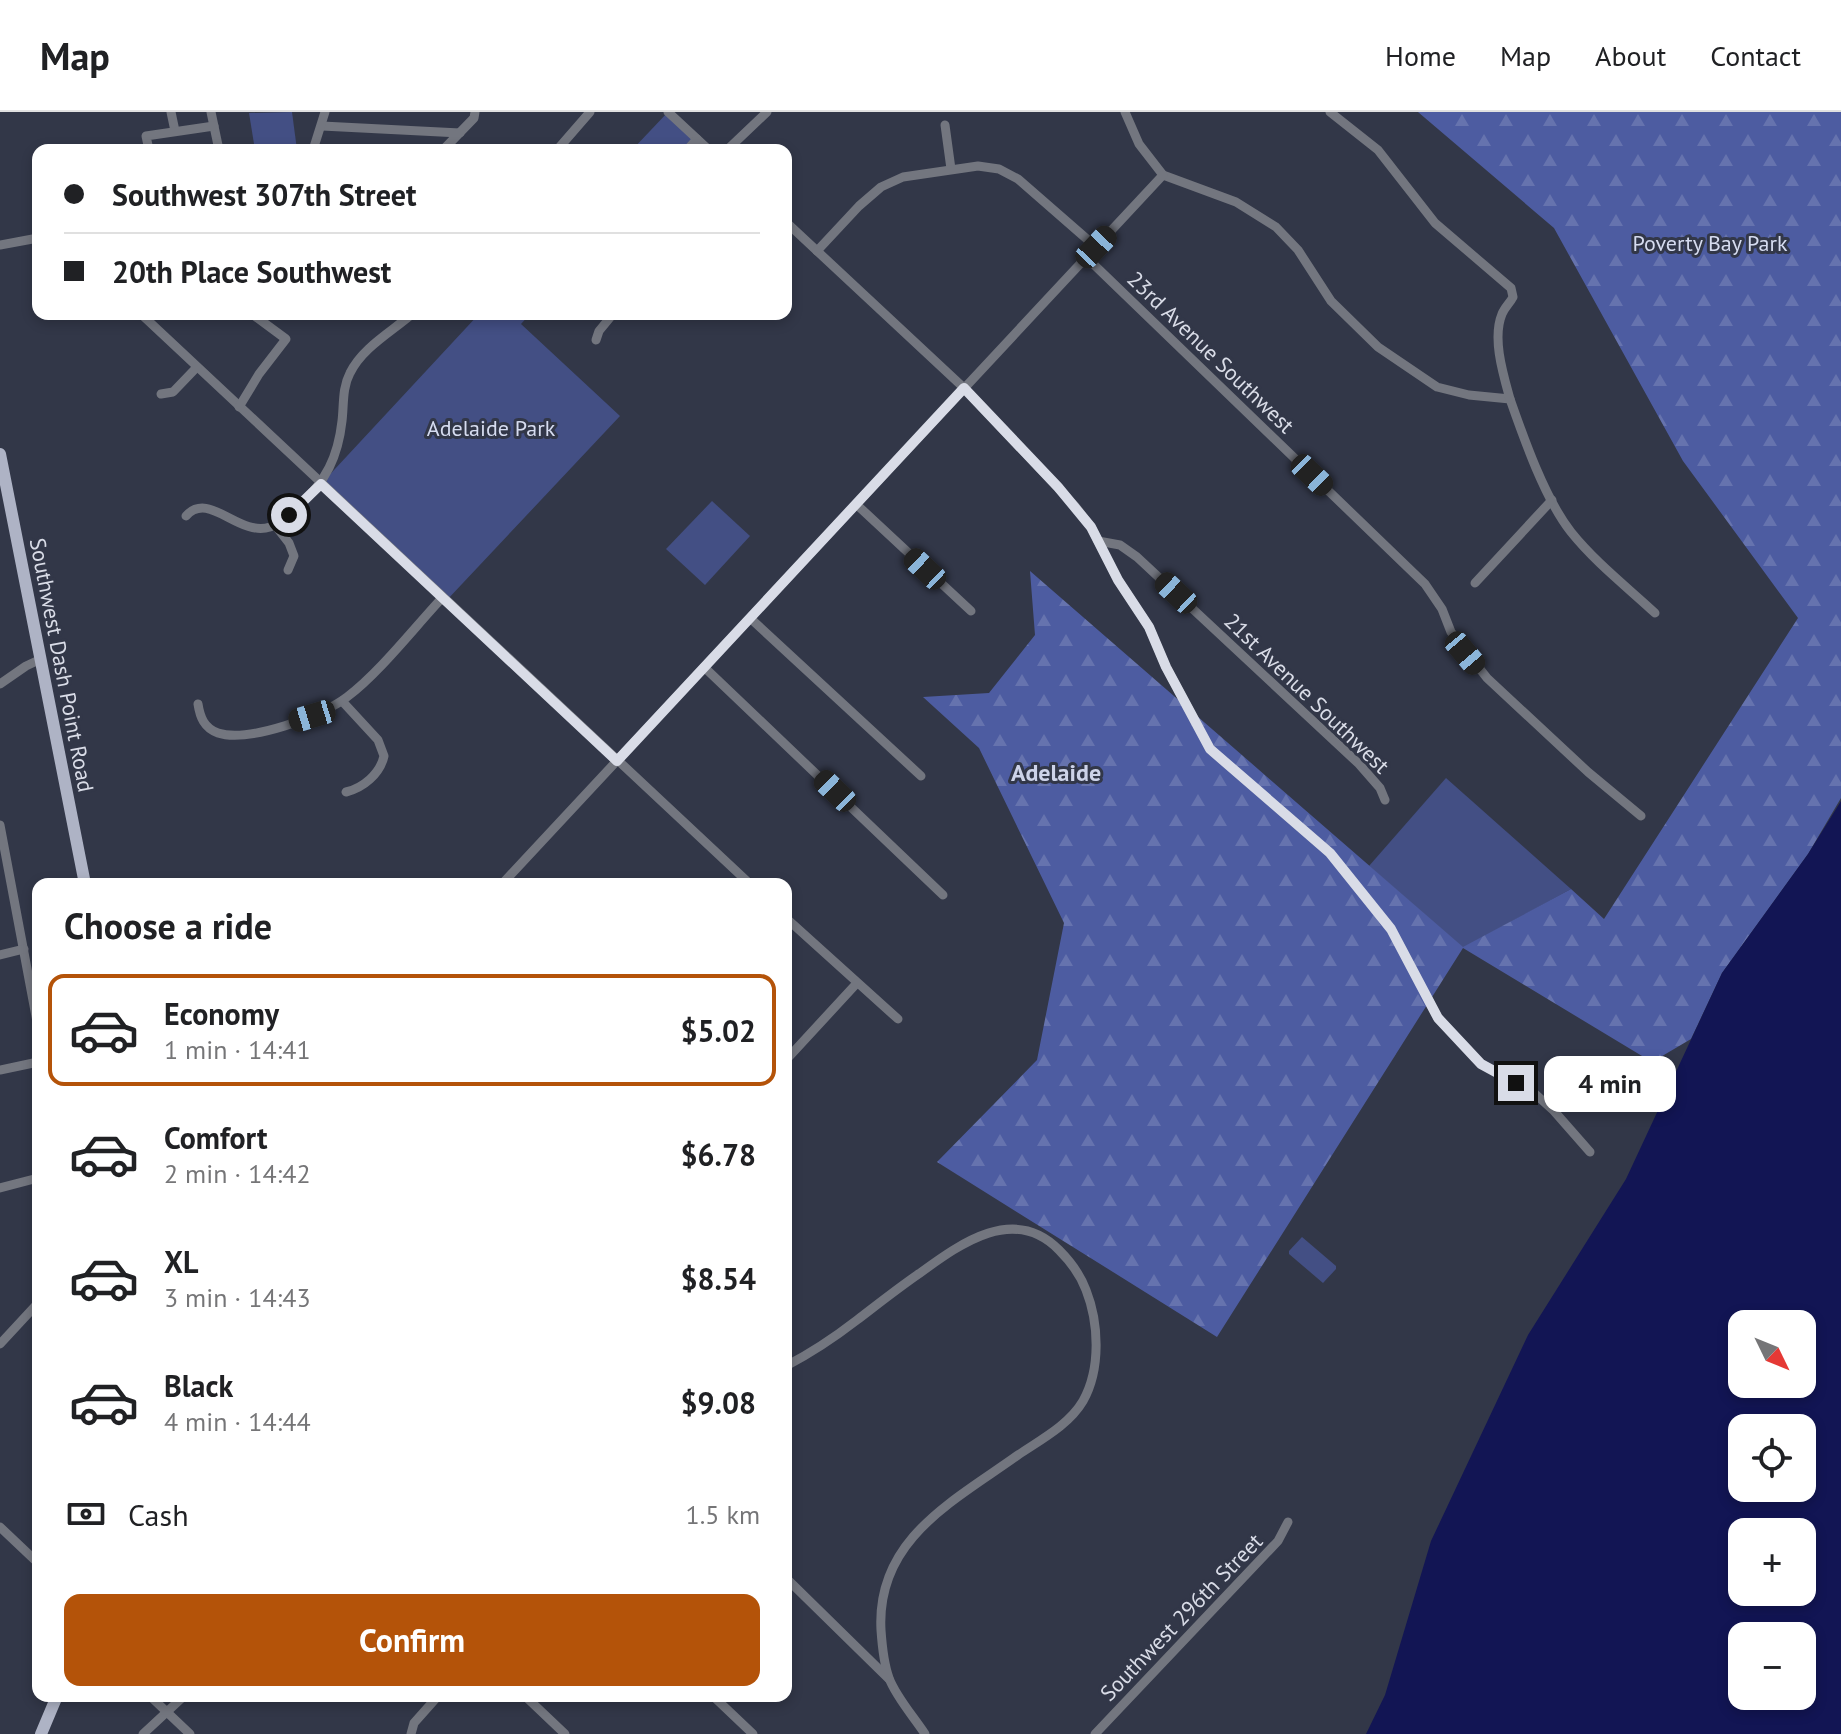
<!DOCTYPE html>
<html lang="en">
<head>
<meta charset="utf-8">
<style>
  body { margin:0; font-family:"PT Sans",sans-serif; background:#f6f6f6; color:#202124; height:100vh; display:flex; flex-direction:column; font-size:30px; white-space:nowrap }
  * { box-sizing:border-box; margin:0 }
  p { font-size:26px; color:#757577 }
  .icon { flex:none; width:44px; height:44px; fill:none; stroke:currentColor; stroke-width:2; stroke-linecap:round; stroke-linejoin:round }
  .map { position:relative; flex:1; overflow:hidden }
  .panel { position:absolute; left:32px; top:766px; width:760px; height:824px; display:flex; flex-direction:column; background:#fff; border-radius:16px; box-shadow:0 4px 12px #0003 }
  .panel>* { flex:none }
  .hud { position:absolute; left:32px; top:32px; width:760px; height:176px; border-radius:16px; box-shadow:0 4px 12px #0003; display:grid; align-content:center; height:176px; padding:0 32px; background:#fff }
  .needle { width:52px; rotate:133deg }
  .buttons { position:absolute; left:1728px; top:1198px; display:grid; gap:16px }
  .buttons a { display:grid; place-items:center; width:88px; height:88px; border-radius:16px; background:#fff; box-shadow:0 4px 12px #0003; font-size:40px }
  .end { position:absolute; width:36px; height:36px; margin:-18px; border:10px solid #d9dce7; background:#111; box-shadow:0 0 0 4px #111 }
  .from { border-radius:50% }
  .bubble { position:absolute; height:56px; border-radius:16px; background:#fff; box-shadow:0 4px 12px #0003; font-size:26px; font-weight:700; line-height:56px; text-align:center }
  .car { position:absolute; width:24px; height:48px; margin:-24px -12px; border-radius:10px; box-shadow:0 0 6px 2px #0007; background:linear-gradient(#222 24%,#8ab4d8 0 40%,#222 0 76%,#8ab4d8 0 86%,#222 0) }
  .hud b { display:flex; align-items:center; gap:28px; height:76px; font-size:30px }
  .hud b+b { border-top:2px solid #e0e0e0 }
  .hud i { width:20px; height:20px; background:#202124 }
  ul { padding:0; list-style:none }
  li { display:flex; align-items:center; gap:24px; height:112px; margin:0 16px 12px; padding:0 16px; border:4px solid transparent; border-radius:16px }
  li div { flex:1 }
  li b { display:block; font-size:30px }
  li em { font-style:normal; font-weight:700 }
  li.selected { border-color:#b45309 }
  li>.icon { width:72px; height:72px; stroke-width:1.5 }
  h2 { padding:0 32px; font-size:36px; line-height:96px }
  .pay { display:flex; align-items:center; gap:20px; height:88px; padding:0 32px; font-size:30px }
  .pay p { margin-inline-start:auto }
  .action { display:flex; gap:16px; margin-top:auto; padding:16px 32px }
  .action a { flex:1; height:92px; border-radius:16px; background:#b45309; color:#fff; font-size:32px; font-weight:700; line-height:92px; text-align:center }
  header { display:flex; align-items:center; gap:48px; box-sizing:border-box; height:112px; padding:0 40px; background:#fff; border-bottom:2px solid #e0e0e0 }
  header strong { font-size:38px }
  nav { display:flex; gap:44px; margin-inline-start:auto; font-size:28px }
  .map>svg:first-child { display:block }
  .green { fill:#434f84 }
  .forest { fill:url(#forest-firs) }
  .water { fill:#121554; fill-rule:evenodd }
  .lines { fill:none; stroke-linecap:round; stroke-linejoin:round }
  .minor { stroke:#73767f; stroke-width:9 }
  .major { stroke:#aeb3c5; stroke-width:12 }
  .route { stroke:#d9dce7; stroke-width:10 }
  .labels { text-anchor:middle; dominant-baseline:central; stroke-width:6; stroke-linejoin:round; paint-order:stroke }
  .park-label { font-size:22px; fill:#d6dcf0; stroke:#323748 }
  .street-label { font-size:22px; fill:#d9dce7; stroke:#323748 }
  .neighbourhood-label { font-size:24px; font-weight:bold; fill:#cdd3e9; stroke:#323748 }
</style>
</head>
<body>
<header>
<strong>Map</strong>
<nav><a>Home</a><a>Map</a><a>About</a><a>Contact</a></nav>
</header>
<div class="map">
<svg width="1841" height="1622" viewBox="0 0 1841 1622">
  <defs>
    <pattern id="forest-firs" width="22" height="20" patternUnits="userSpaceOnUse" patternTransform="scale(2)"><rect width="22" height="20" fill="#4d5ca1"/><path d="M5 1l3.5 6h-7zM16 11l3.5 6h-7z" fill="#6673ae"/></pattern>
  </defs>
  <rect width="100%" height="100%" fill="#323748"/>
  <g class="green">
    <path d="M292 0 297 38H255L249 1Z"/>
    <path d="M668 0 695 25 684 38H632Z"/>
    <path d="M479 202H530L521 212 620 304 446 489 321 372Z"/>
    <path d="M712 389 750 424 705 473 666 437Z"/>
    <path d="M1446 666 1571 777 1463 836 1369 754Z"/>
    <path d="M1302 1125 1336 1154V1157L1323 1171 1289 1142V1139Z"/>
  </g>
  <path class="forest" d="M1418 0H1841V686L1808 742 1722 861 1691 927 1652 950 1463 836 1217 1225 937 1050 1037 948 1064 811 979 636 923 585 989 581 1035 523 1030 459 1463 835 1571 777 1604 807 1798 506 1683 349 1554 116Z"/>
  <path class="water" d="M1841 689V1622H1366L1385 1583 1431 1429 1528 1223 1626 1067 1722 861 1808 742ZM1742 1212H1802V1272H1742ZM1742 1316H1802V1376H1742ZM1742 1420H1802V1480H1742ZM1742 1524H1802V1584H1742Z"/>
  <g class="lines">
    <g class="minor">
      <path d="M171 0 175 19"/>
      <path d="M211 0 219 38"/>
      <path d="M668 0 709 38"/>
      <path d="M1125 0 1139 32 1163 63 1236 90 1276 115 1298 138 1331 189 1378 235 1437 275 1469 283 1510 287C1524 327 1545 387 1571 420 1595 450 1627 475 1655 501"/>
      <path d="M1330 0 1378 38 1435 111 1511 176 1513 185C1510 191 1505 195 1502 202 1492 226 1503 262 1510 287"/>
      <path d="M945 13 951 57"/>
      <path d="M322 14 460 21"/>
      <path d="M149 38 146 24 214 14"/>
      <path d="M313 38 325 0"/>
      <path d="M443 38 474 6 475 0"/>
      <path d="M557 38 590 0"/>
      <path d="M687 38 697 27"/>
      <path d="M727 38 767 0"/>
      <path d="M786 110 964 276 1075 394 1091 415 1098 429 1120 433 1137 445 1359 652 1380 676 1385 688"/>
      <path d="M0 133 38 126"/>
      <path d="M817 139 859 94 881 75 903 65 978 54 999 57 1018 67 1096 135"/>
      <path d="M1086 145 1425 472 1442 497 1451 520 1487 566 1588 660 1641 704"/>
      <path d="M141 202 750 772"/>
      <path d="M596 228 599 219 613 202"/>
      <path d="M161 282 173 280 197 255"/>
      <path d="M239 295 259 262 286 227 252 202"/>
      <path d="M856 392 971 499"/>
      <path d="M186 404C209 378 238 425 270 415 281 412 291 402 299 394 326 369 338 345 342 309 344 293 342 276 350 261 362 236 391 220 412 202"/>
      <path d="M275 413 289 431 294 444 288 458"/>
      <path d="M1098 429 1118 468 1149 515 1166 555 1210 637 1330 741 1391 817 1438 906 1481 952 1532 979 1554 999 1590 1040"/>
      <path d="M1475 471 1552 388"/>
      <path d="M750 506 921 664"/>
      <path d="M704 555 943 783"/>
      <path d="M0 572 26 554 41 547"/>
      <path d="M342 589 378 628 384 644C380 662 363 676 346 680"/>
      <path d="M198 592C200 605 204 616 218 621 248 631 323 604 347 585 379 561 414 516 442 486"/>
      <path d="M0 713 38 915"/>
      <path d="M502 772 1163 63"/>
      <path d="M786 806 898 907"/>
      <path d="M0 843 24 837"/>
      <path d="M786 948 857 871"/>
      <path d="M0 958 38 950"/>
      <path d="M0 1076 38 1066"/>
      <path d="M0 1232 38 1191"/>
      <path d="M786 1254C811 1241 835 1225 857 1208 878 1192 898 1176 920 1161 960 1132 1014 1092 1059 1138 1071 1150 1080 1162 1086 1178 1099 1211 1101 1257 1083 1289 1069 1313 1040 1328 1018 1343 954 1389 876 1427 881 1518 882 1533 884 1552 889 1566 896 1585 914 1605 925 1622"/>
      <path d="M0 1415 38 1451"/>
      <path d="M786 1466 889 1567"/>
      <path d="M150 1584 190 1622"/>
      <path d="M525 1584 565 1622"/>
      <path d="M713 1584 753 1622"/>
      <path d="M143 1622 184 1584"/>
      <path d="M411 1622 414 1611 438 1584"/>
      <path d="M1095 1622 1278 1429 1288 1410"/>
    </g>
    <g class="major">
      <path d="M0 342 85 772"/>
      <path d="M41 1622 57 1584"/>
    </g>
  </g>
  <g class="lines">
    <path class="route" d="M289 403 321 372 617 649 964 276 1058 375 1091 415 1118 468 1149 515 1166 555 1210 637 1330 741 1391 817 1438 906 1481 952 1516 971"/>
  </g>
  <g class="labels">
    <g class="park-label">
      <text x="1710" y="131">Poverty Bay Park</text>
      <text x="491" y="316">Adelaide Park</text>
    </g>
    <g class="street-label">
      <text transform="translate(1211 240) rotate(44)">23rd Avenue Southwest</text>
      <text transform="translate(62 553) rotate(79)">Southwest Dash Point Road</text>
      <text transform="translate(1307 581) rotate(44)">21st Avenue Southwest</text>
      <text transform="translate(1181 1505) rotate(-46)">Southwest 296th Street</text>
    </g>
    <g class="neighbourhood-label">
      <text x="1056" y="660">Adelaide</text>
    </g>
  </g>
</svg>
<div class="buttons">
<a><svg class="needle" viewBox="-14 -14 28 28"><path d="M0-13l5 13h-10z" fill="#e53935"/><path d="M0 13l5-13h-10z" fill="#757577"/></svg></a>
<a><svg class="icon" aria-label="locate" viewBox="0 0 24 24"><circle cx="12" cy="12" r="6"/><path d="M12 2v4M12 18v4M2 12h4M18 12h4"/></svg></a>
<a>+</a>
<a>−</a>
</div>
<i class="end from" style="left:289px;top:403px"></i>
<i class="end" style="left:1516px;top:971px"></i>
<div class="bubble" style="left:1544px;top:944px;width:132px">4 min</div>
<i class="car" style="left:1096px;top:135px;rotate:43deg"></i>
<i class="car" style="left:1312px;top:363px;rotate:134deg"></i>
<i class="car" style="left:925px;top:457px;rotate:313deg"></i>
<i class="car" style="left:1176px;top:481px;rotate:313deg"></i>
<i class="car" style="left:1465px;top:541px;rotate:140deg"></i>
<i class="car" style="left:312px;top:604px;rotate:253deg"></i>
<i class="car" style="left:835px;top:679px;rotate:314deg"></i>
<div class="hud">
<b><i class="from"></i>Southwest 307th Street</b>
<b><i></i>20th Place Southwest</b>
</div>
<section class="panel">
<h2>Choose a ride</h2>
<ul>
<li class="selected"><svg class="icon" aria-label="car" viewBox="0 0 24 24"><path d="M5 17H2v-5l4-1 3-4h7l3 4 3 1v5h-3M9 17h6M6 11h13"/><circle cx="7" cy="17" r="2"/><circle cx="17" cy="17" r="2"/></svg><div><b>Economy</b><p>1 min · 14:41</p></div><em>$5.02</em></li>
<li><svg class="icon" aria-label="car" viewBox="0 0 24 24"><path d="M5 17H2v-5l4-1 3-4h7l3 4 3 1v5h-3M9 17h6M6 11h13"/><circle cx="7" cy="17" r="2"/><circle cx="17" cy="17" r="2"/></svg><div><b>Comfort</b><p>2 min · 14:42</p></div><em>$6.78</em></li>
<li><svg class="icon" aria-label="car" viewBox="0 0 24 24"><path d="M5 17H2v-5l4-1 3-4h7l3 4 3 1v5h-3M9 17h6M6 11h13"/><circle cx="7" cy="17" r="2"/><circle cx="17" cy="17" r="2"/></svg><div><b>XL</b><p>3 min · 14:43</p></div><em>$8.54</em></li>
<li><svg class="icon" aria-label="car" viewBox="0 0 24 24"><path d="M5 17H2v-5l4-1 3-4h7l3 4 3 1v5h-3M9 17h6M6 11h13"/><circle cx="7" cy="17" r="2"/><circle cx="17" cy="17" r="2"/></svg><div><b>Black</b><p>4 min · 14:44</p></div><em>$9.08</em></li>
</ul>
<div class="pay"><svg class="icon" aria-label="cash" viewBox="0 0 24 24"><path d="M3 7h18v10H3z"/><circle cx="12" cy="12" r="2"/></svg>Cash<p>1.5 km</p></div>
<div class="action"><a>Confirm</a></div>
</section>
</div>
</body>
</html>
